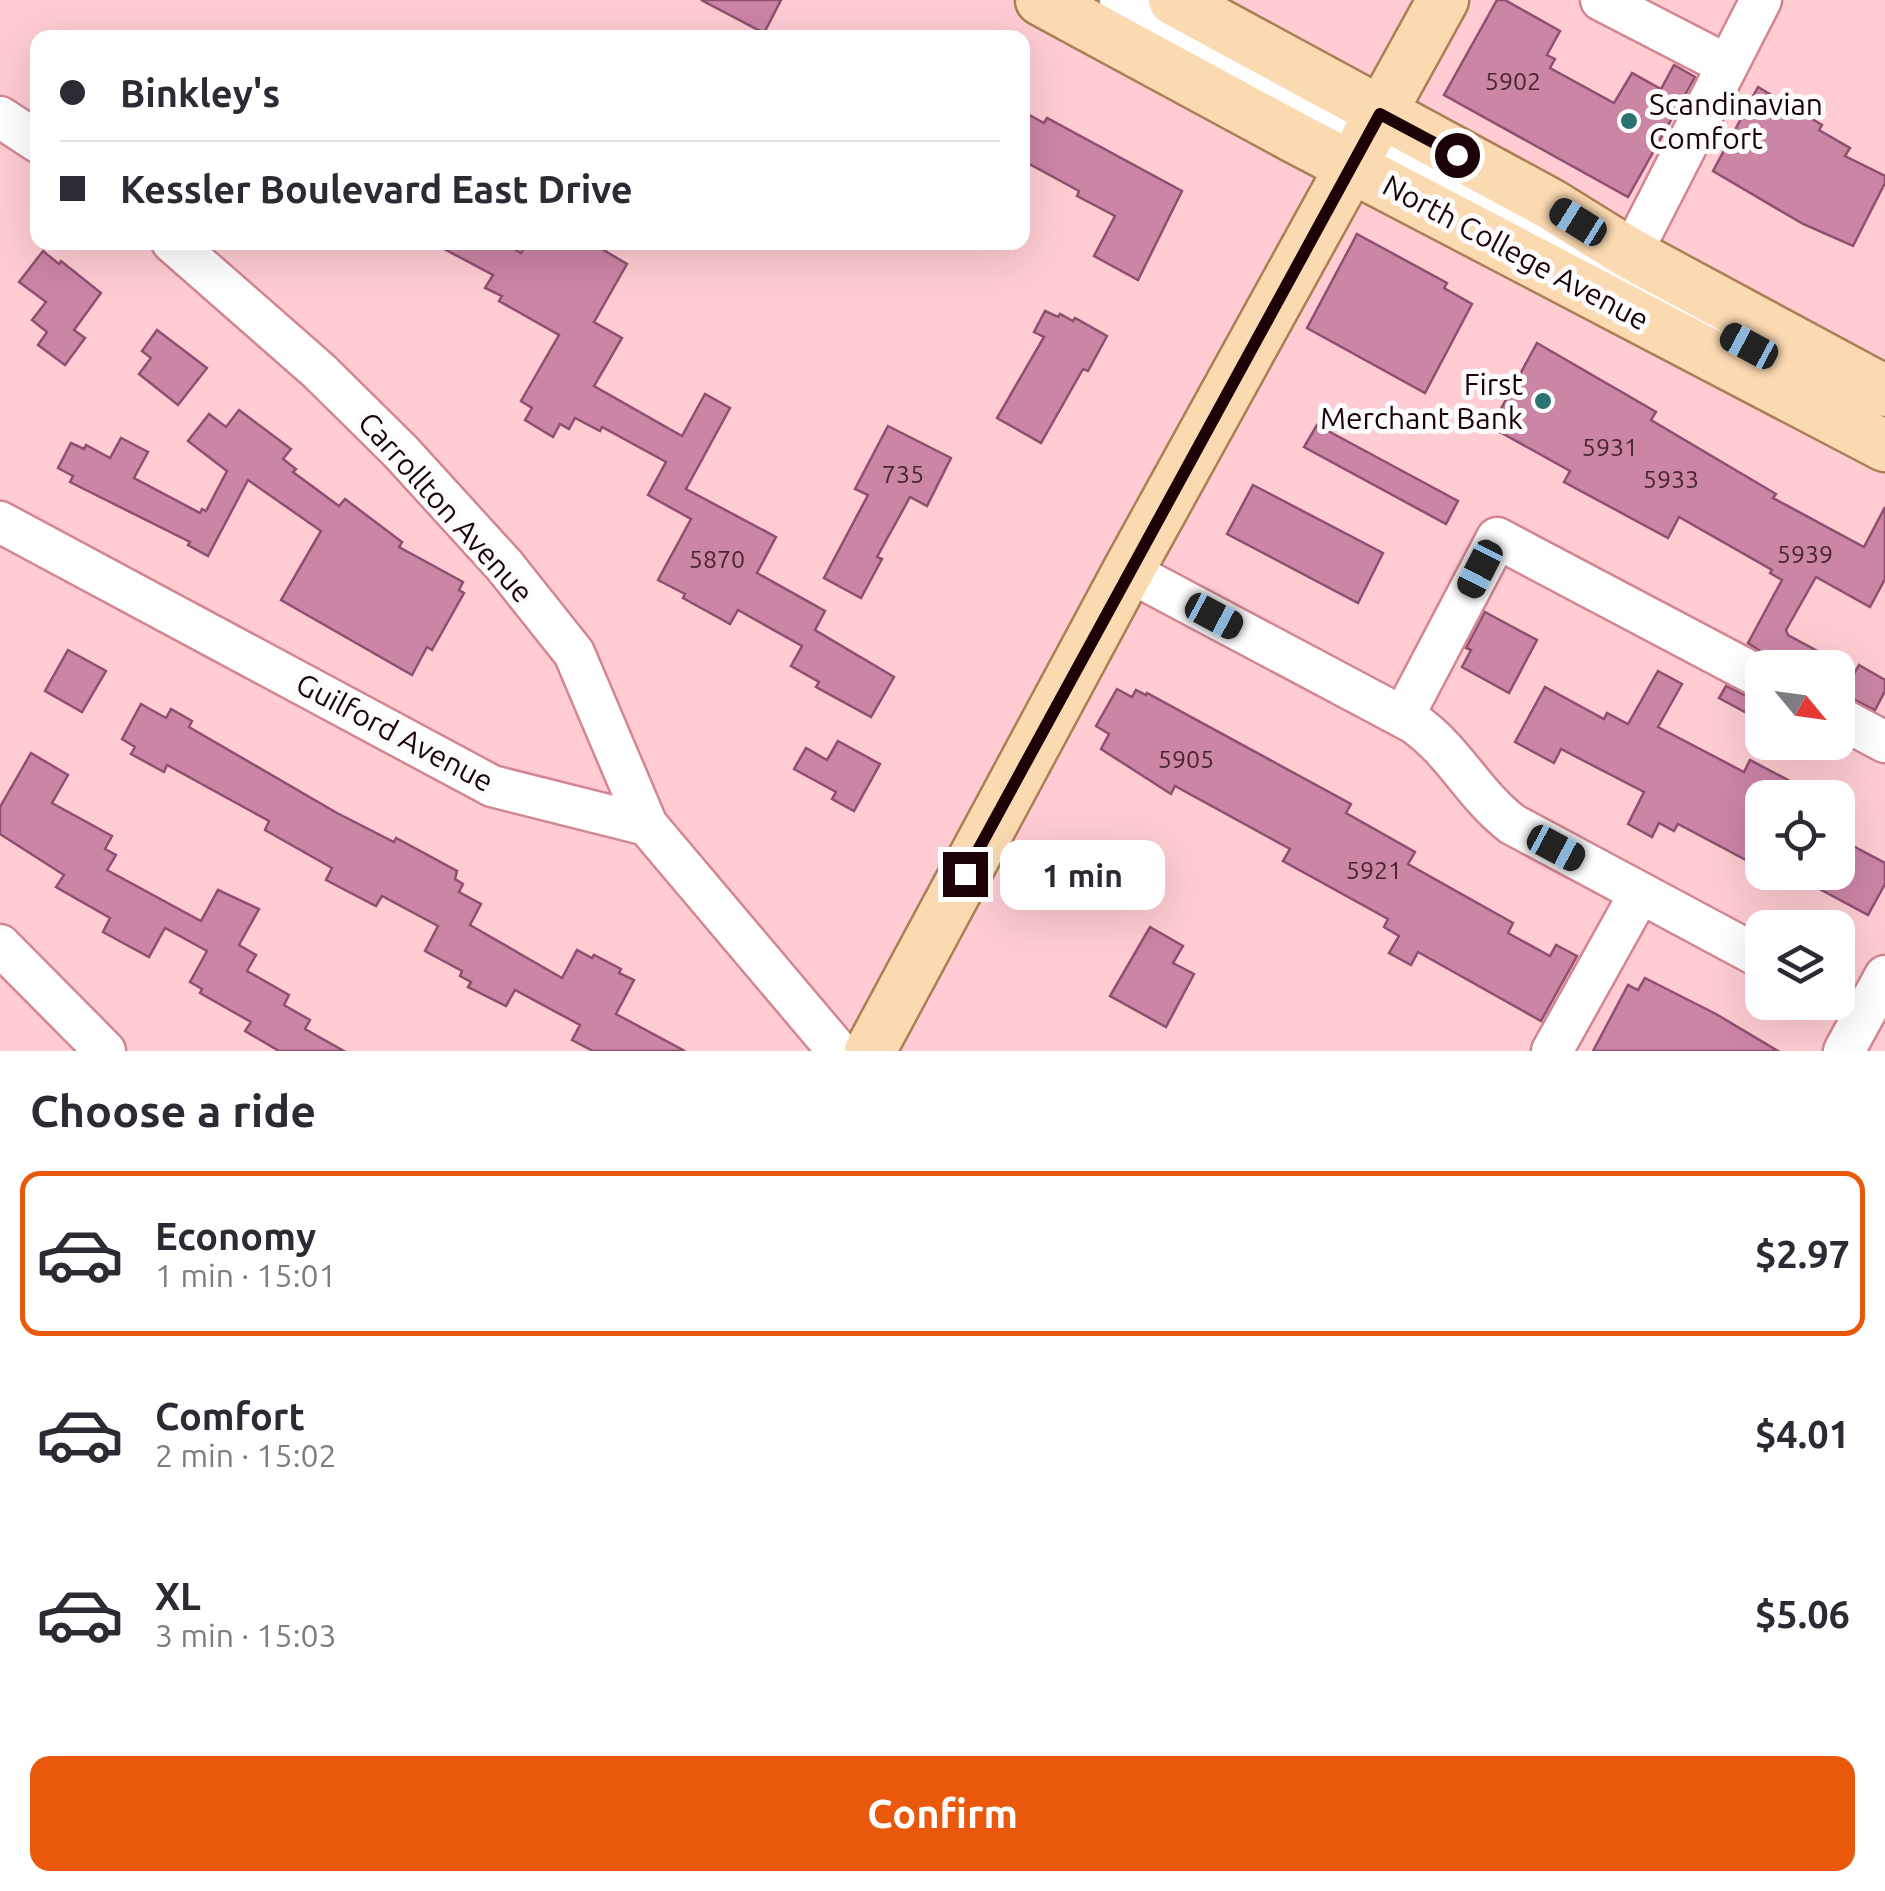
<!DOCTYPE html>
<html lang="en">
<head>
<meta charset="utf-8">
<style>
  body { margin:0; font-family:Ubuntu,sans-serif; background:#f2f2f3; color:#2b2b33; height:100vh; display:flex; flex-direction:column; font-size:38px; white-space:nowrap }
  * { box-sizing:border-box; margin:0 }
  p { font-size:32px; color:#7c7c81 }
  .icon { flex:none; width:55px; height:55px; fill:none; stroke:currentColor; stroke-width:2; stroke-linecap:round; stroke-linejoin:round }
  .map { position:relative; height:1051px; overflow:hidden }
  .sheet { display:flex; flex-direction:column; background:#fff; flex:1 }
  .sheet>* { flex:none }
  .hud { position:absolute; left:30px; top:30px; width:1000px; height:220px; border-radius:20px; box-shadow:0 10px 40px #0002; display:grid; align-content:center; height:220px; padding:0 30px; background:#fff }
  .needle { width:65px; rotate:119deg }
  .controls { position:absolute; left:1745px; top:650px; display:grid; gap:20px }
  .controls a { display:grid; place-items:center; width:110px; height:110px; border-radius:20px; background:#fff; box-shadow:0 10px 40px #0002; font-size:50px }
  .end { position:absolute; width:45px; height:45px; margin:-22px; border:12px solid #1c0308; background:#fff; box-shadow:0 0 0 5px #fff }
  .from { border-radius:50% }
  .bubble { position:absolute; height:70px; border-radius:20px; background:#fff; box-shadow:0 10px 40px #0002; font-size:32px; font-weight:700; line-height:70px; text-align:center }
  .car { position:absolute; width:30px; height:60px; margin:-30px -15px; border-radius:12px; box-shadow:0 0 8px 2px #0007; background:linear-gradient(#222 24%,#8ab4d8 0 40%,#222 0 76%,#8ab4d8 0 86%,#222 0) }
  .hud b { display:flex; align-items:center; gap:35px; height:95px; font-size:38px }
  .hud b+b { border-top:2px solid #e1e1e2 }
  .hud i { width:25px; height:25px; background:#2b2b33 }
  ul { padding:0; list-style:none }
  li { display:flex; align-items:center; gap:30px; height:165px; margin:0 20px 15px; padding:0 10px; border:5px solid transparent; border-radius:20px }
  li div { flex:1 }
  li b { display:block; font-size:38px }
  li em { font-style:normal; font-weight:700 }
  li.current { border-color:#ea580c }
  li>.icon { width:90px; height:90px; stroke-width:1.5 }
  h2 { padding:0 30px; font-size:45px; line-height:120px }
  .cta { display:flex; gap:20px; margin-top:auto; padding:20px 30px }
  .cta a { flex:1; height:115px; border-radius:20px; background:#ea580c; color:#fff; font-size:40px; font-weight:700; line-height:115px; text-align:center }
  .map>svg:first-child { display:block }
  .building { fill:#cb85a5; stroke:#904f6f; stroke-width:2.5 }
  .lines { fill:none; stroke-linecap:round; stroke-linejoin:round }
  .minor-casing { stroke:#d38691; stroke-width:45 }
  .major-casing { stroke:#ab7e55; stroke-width:55 }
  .minor { stroke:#fff; stroke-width:40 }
  .major { stroke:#fbdab2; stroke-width:50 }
  .route { stroke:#1c0308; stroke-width:12 }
  .poi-dot { fill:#2b7471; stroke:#fcfcfc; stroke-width:4 }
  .labels { text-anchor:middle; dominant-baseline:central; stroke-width:10; stroke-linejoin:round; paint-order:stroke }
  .number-label { font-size:25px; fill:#48242f }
  .poi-label { font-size:30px; fill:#1c0308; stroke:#fcfcfc; text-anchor:start }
  .street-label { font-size:30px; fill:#1c0308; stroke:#fcfcfc }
</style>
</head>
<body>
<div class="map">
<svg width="1885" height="1051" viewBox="0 0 1885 1051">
  <rect width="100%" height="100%" fill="#feccd2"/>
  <g class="building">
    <path d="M701 0H781L764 33Z"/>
    <path d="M1497 0H1505L1560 31 1547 55 1555 59 1550 68 1614 103 1632 73 1661 89 1674 65 1695 77 1628 197 1444 95Z"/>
    <path d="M1758 87 1822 125 1819 130 1850 148 1845 156 1885 176V183L1853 246 1803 224 1713 171Z"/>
    <path d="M1022 111 1044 123 1047 118 1182 191 1138 280 1094 256 1115 216 1077 196 1079 191 1022 160Z"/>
    <path d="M1357 234 1447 283 1444 288 1472 304 1425 393 1307 328Z"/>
    <path d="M431 242H502L521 253 527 242H590L627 264 594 322 622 338 594 386 682 436 705 394 730 408 686 489 776 537 757 573 825 611 815 630 894 677 871 717 816 687 819 682 791 666 802 646 738 610 730 624 683 598 685 594 658 580 691 519 648 495 666 462 602 427 600 431 575 418 569 429 560 424 553 437 525 420 532 408 521 401 559 335 499 301 502 296 485 288 493 275Z"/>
    <path d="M43 251 59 264 61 261 101 293 74 330 85 338 65 365 38 345 47 332 32 320 46 302 19 282Z"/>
    <path d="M1045 311 1058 317 1060 314 1073 321 1075 318 1107 336 1088 371 1083 369 1041 443 997 418 1044 337 1034 332Z"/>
    <path d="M157 330 207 368 178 405 139 374 151 358 142 351Z"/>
    <path d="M1537 343 1656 412 1651 420 1776 494 1773 498 1864 547 1885 507V579L1870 607 1816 577 1786 630 1788 635 1849 668H1786L1748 643 1782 580 1770 573 1772 570 1679 517 1668 538 1564 482 1570 471 1491 427Z"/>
    <path d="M239 410 291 449 283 459 296 469 293 472 339 506 345 499 402 542 399 547 463 582 459 590 464 593 432 650 427 647 412 675 281 600 321 531 248 480 208 556 188 545 190 542 70 482 73 476 58 468 71 443 84 449 86 445 110 458 121 438 148 452 134 478 200 513 202 509 206 511 227 471 188 441 209 414 226 427Z"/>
    <path d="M1317 425 1458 501 1446 524 1304 447Z"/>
    <path d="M888 426 951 458 927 506 910 497 877 557 882 559 861 598 824 578 868 495 855 489Z"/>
    <path d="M1253 485 1383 553 1358 603 1227 534Z"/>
    <path d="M1485 612 1537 640 1509 693 1462 667 1471 650 1466 648Z"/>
    <path d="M68 650 106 671 82 712 45 691Z"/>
    <path d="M1859 665 1885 680V691L1875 710 1843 694Z"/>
    <path d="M1658 671 1682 684 1658 727 1744 772 1750 760 1788 780 1778 798H1762V861L1749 854 1746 860 1678 824 1674 831 1659 823 1652 837 1628 824 1644 792 1561 749 1554 763 1515 742 1545 687 1604 719 1607 713 1628 724Z"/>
    <path d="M1726 686 1752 699 1745 712 1719 698Z"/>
    <path d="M1117 689 1132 697 1136 690 1146 695 1147 693 1351 804 1346 813 1415 852 1408 864 1513 923 1508 933 1550 956 1556 945 1577 956 1541 1021 1418 952 1411 965 1389 953 1399 936 1384 927 1388 919 1283 861 1290 849 1175 786 1171 794 1101 749 1109 734 1096 726Z"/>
    <path d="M141 704 166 718 171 709 192 721 189 727 337 813 394 842 396 838 457 871 455 879 463 884 459 892 481 904 470 925 562 978 577 950 592 958 594 955 621 969 619 973 634 980 616 1014 685 1051H593L572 1040 580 1025 515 990 506 1006 468 987 471 982 460 976 462 971 425 951 438 926 382 896 376 906 326 880 332 868 265 830 269 821 167 765 164 772 131 754 135 747 122 739Z"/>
    <path d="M838 741 880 764 854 811 832 799 836 792 794 769 806 748 827 760Z"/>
    <path d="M31 753 68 775 52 803 112 836 105 849 116 855 107 870 201 921 218 890 259 909 239 945 256 955 247 971 289 995 284 1005 310 1020 305 1029 344 1051H279L245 1031 251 1022 200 993 202 989 190 982 207 951 165 928 149 957 103 932 110 918 56 887 64 875 0 834V807Z"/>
    <path d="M1838 838 1885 863V884L1868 915 1788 872H1838Z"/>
    <path d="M1150 927 1183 946 1173 963 1194 974 1166 1027 1110 996Z"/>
    <path d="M1645 978 1716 1014 1778 1051H1593L1628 985 1638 990Z"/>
  </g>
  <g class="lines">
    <defs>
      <g id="minor">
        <path d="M1120 0 1130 10 1308 105 1410 166 1806 377"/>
        <path d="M1601 0 1727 65"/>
        <path d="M0 117 38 142"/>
        <path d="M172 242 319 371 401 452 504 565 574 653 647 825"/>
        <path d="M1631 254 1761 0"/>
        <path d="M0 522 492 786 647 825 838 1051"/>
        <path d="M1128 571 1414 723C1454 751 1474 795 1512 824L1762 958"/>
        <path d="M1403 717 1497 538 1762 678"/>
        <path d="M1838 717 1885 742"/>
        <path d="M0 945 105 1051"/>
        <path d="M1552 1051 1640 893"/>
        <path d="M1844 1051 1885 976"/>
      </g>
      <g id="major">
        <path d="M1041 0 1294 137 1885 446"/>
        <path d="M1174 0 1552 205 1631 254 1885 391"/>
        <path d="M870 1051 1128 571 1443 0"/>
      </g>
    </defs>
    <use href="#minor" class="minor-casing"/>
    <use href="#major" class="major-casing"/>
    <use href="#minor" class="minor"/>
    <use href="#major" class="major"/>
  </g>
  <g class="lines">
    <path class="route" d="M965 874 1380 114 1457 155"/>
  </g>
  <g class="poi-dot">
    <circle cx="1629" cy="121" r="10"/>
    <circle cx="1543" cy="401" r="10"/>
  </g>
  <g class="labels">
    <g class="number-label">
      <text x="1513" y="81">5902</text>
      <text x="1610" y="447">5931</text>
      <text x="903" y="474">735</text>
      <text x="1671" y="479">5933</text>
      <text x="1805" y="554">5939</text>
      <text x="717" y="559">5870</text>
      <text x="1186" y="759">5905</text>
      <text x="1374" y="870">5921</text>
    </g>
    <g class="poi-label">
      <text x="1649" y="104">Scandinavian<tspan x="1649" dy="34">Comfort</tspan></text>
      <text x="1523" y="384" text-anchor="end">First<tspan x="1523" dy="34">Merchant Bank</tspan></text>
    </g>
    <g class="street-label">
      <text transform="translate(1516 252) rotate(28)">North College Avenue</text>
      <text transform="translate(446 507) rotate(48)">Carrollton Avenue</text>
      <text transform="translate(395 732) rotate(28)">Guilford Avenue</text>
    </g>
  </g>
</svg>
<div class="controls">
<a><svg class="needle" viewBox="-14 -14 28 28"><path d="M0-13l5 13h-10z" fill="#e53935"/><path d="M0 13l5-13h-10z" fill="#7c7c81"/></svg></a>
<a><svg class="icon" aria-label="locate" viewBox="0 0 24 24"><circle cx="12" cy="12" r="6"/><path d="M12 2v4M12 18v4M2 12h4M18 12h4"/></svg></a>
<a><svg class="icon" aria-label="layers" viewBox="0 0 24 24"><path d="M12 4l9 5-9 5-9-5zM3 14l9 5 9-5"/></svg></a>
</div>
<i class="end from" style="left:1457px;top:155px"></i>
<i class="end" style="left:965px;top:874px"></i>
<div class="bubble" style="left:1000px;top:840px;width:165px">1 min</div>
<i class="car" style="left:1578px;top:222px;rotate:302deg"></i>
<i class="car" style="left:1749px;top:346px;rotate:298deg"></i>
<i class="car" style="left:1480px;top:569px;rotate:207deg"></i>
<i class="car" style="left:1214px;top:616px;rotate:118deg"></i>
<i class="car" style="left:1556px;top:848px;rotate:118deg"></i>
<div class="hud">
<b><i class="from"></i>Binkley's</b>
<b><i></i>Kessler Boulevard East Drive</b>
</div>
</div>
<section class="sheet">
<h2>Choose a ride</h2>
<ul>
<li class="current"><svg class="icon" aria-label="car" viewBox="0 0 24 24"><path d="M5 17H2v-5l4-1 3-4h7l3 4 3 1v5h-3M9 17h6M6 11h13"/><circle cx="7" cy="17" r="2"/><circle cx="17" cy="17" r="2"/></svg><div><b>Economy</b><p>1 min · 15:01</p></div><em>$2.97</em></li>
<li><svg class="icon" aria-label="car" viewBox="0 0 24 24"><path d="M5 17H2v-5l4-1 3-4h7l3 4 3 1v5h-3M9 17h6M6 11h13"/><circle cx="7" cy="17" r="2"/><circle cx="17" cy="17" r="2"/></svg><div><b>Comfort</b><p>2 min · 15:02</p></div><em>$4.01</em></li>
<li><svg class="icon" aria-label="car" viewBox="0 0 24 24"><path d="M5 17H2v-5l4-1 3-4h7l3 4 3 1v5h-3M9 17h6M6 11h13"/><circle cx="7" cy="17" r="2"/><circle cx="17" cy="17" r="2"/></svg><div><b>XL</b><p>3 min · 15:03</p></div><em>$5.06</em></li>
</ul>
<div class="cta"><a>Confirm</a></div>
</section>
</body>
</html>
